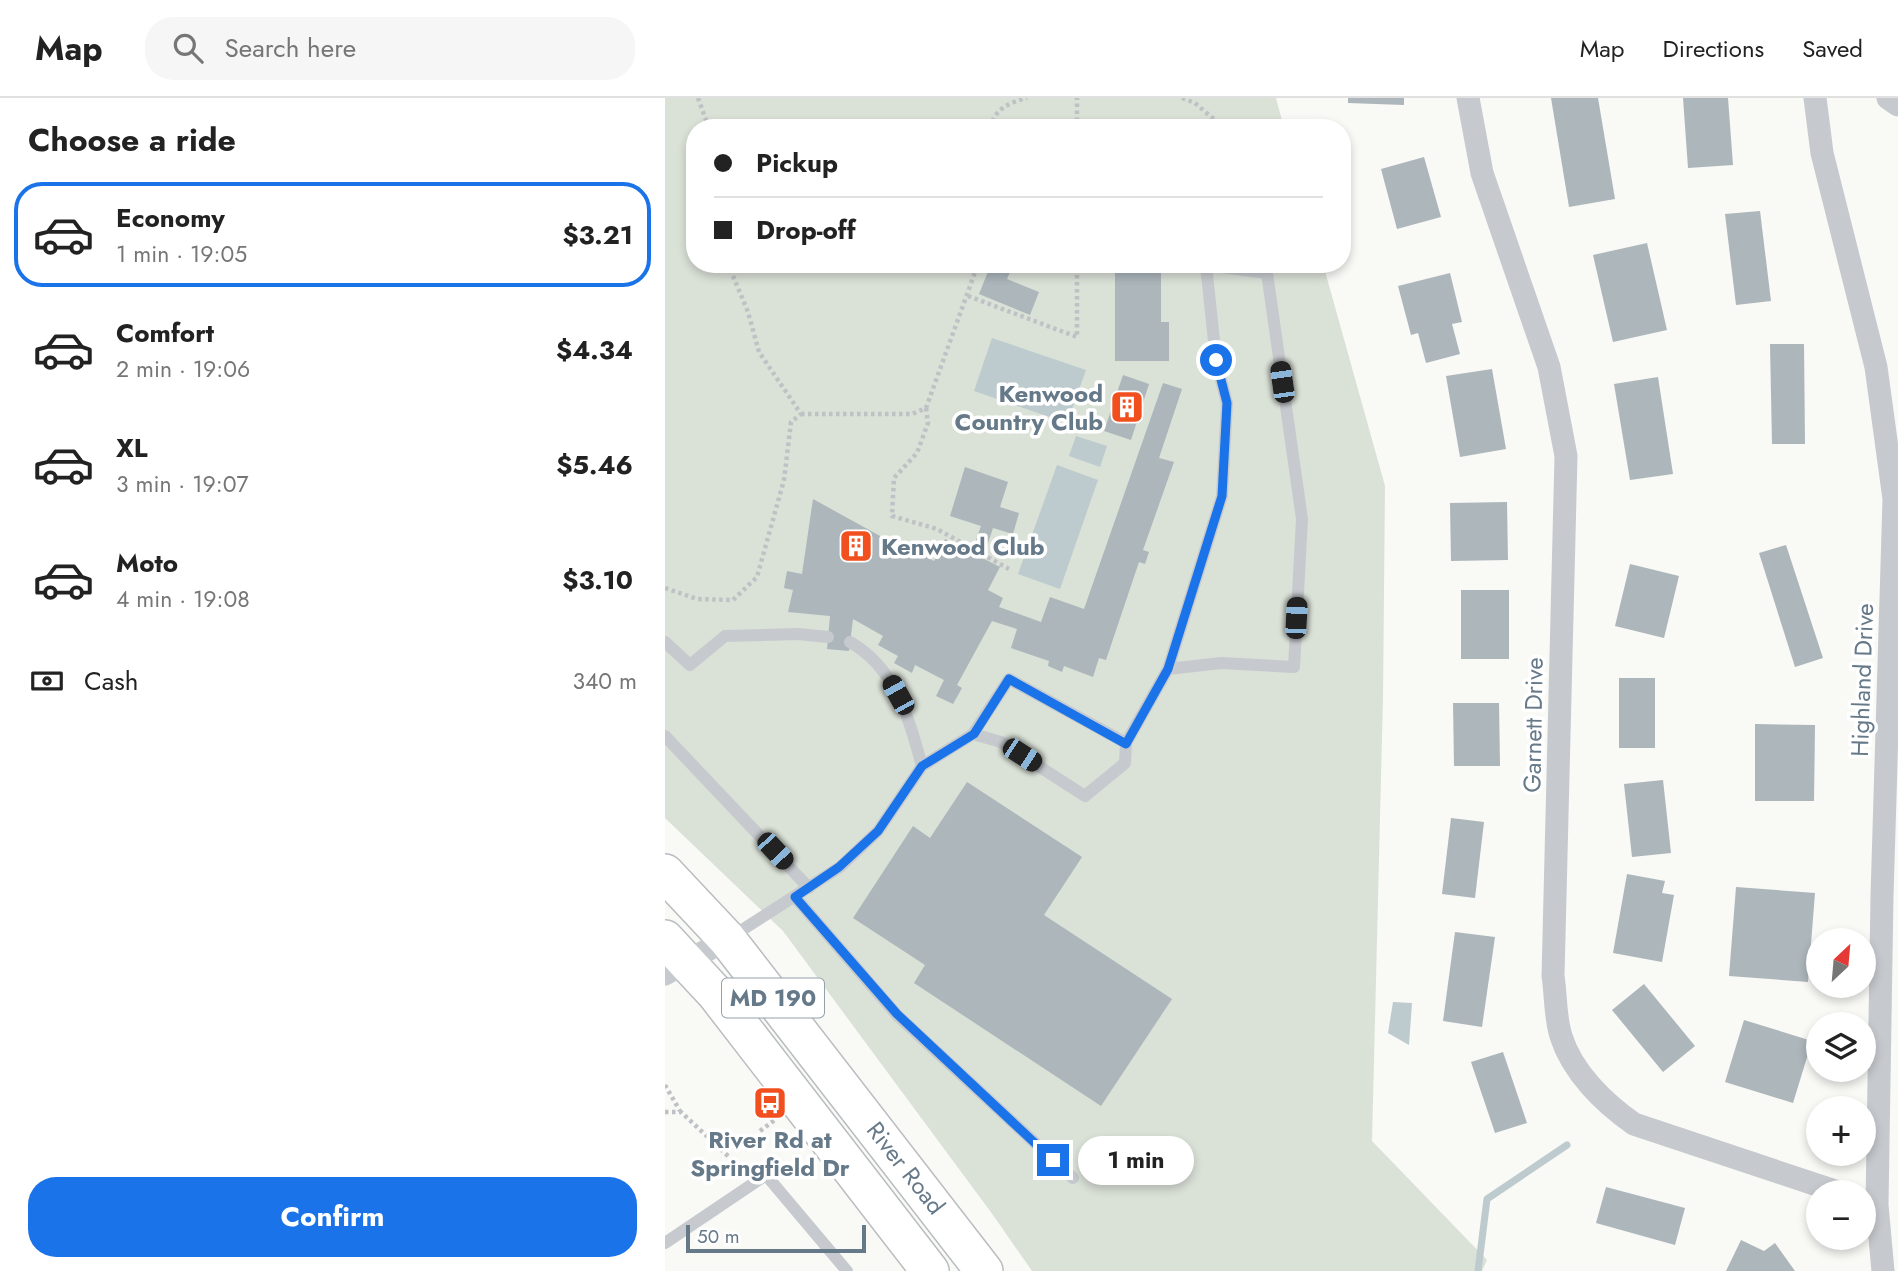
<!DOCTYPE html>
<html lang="en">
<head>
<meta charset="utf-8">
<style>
  body { margin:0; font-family:Jost,sans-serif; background:#f6f6f6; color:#222; height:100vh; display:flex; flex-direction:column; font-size:26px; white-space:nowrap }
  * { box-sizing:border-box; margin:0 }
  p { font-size:23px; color:#767676 }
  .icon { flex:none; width:38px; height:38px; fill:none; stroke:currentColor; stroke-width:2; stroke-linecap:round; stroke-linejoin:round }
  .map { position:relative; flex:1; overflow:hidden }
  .details { display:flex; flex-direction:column; background:#fff; width:665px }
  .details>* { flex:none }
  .hud { position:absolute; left:21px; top:21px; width:665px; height:154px; border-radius:28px; box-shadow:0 4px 10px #0003; display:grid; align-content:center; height:154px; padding:0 28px; background:#fff }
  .needle { width:46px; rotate:26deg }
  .buttons { position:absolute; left:1141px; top:830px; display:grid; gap:14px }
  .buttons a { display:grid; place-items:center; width:70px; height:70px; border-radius:50%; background:#fff; box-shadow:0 4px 10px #0003; font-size:35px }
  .scale { position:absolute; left:21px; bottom:18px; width:180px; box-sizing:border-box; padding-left:7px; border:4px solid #657989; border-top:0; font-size:19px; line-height:24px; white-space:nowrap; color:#657989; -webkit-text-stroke:5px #fff; paint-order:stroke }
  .end { position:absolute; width:32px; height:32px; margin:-16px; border:9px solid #1a73e8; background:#fff; box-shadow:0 0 0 4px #fff }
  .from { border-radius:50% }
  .bubble { position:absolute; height:49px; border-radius:24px; background:#fff; box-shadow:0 4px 10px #0003; font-size:23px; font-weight:700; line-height:49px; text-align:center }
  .car { position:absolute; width:21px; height:42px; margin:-21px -10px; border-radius:9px; box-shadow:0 0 5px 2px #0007; background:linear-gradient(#222 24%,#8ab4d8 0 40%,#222 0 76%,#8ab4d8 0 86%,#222 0) }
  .hud b { display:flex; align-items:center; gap:24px; height:66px; font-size:26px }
  .hud b+b { border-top:2px solid #e0e0e0 }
  .hud i { width:18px; height:18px; background:#222 }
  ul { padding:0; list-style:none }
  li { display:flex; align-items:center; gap:21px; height:105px; margin:0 14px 10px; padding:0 14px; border:4px solid transparent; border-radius:28px }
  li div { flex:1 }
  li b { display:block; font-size:26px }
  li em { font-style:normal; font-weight:700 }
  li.current { border-color:#1a73e8 }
  li>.icon { width:63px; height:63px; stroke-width:1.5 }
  h2 { padding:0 28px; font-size:32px; line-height:84px }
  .pay { display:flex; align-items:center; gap:18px; height:77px; padding:0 28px; font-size:26px }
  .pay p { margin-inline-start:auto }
  .cta { display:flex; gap:14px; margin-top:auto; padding:14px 28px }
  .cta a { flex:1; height:80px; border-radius:28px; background:#1a73e8; color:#fff; font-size:28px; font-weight:700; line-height:80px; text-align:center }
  header { display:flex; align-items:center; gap:42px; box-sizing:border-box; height:98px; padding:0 35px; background:#fff; border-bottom:2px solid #e0e0e0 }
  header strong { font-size:33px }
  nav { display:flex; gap:38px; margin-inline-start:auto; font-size:24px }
  .search { width:490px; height:63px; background:#f6f6f6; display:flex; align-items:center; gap:18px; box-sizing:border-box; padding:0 24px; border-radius:28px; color:#767676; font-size:26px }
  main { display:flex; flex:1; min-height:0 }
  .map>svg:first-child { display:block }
  .green { fill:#dae1d7 }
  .water { fill:#bdcace }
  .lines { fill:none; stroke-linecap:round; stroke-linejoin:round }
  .stream { stroke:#bdcace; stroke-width:7 }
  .building { fill:#acb6bb }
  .primary-casing { stroke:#b9bdc1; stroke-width:40 }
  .path { stroke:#bfc2c4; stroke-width:4.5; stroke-dasharray:3.5 3.5; stroke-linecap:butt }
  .service { stroke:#c6cace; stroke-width:12 }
  .minor { stroke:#c6cace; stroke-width:23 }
  .primary { stroke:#fff; stroke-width:37 }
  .route { stroke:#1a73e8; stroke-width:9 }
  .labels { text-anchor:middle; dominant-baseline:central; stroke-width:7; stroke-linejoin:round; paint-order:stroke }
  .shield { fill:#fff; stroke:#93a1ac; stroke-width:2 }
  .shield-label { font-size:23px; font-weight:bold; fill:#657989 }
  .poi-label { font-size:24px; font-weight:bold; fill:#657989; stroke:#fff; text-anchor:end }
  .street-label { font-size:24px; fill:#657989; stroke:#fff }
</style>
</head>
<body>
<header>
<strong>Map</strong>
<div class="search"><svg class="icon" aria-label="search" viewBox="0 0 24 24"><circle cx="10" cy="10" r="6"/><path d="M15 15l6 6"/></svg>Search here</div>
<nav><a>Map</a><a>Directions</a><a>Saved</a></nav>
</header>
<main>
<section class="details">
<h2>Choose a ride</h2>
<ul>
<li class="current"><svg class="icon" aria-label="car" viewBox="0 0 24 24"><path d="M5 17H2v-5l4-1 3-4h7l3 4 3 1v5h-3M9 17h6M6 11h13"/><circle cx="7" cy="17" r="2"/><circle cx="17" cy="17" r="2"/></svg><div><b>Economy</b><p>1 min · 19:05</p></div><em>$3.21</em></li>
<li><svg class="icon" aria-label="car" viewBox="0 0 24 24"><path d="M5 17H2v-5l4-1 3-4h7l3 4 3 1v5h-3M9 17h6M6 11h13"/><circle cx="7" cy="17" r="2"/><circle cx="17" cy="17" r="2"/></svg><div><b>Comfort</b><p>2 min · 19:06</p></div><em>$4.34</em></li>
<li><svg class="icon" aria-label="car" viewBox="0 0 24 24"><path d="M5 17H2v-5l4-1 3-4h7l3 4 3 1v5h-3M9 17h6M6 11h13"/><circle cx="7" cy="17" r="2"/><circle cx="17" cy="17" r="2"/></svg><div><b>XL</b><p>3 min · 19:07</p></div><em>$5.46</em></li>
<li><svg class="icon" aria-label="car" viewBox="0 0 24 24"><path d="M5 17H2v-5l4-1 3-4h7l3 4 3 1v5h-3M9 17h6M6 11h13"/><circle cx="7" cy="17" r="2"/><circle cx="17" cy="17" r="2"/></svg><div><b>Moto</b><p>4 min · 19:08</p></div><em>$3.10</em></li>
</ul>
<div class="pay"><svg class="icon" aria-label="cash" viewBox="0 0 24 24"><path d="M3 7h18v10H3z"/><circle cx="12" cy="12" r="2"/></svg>Cash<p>340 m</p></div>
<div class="cta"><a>Confirm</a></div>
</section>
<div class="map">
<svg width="1233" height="1173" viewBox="0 0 1233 1173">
  <rect width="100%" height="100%" fill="#f9f9f6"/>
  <path class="green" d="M0 0H611L619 30H30V166H658L720 388 718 598 707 1043 822 1162 817 1173H367L328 1117 118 833 0 720Z"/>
  <g class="water">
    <path d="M327 240 421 272 402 325 309 293Z"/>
    <path d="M411 338 442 348 435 369 404 358Z"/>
    <path d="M392 367 433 382 395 491 353 476Z"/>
    <path d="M728 904 747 905 744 947 723 935Z"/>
  </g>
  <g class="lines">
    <path class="stream" d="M813 1173 822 1101 902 1047"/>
  </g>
  <g class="building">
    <path d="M683 0H739V7L683 5Z"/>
    <path d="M886 0H933L950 101 904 109Z"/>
    <path d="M1018 0H1063L1068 67 1023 70Z"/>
    <path d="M759 59 776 119 732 131 716 71Z"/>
    <path d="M1095 113 1106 203 1071 207 1060 116Z"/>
    <path d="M982 145 1002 232 948 244 928 157Z"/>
    <path d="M326 166 345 174 342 181 374 194 365 217 314 196Z"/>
    <path d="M450 166H496V224H504V263H450Z"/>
    <path d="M785 175 797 224 787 226 795 256 761 265 753 235 746 237 733 188Z"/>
    <path d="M1105 246H1139L1140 346H1107Z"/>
    <path d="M827 271 841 351 795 359 781 278Z"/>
    <path d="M458 277 484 286 466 342 439 333Z"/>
    <path d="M993 279 1008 376 965 382 949 286Z"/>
    <path d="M498 285 517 291 494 360 509 364 478 452 484 454 480 466 474 464 441 562 434 560 428 579 399 568 397 574 383 568 384 563 346 550 352 531 327 523 292 587 297 590 288 606 271 598 279 582 250 567 247 575 229 565 233 558 213 547 218 538 188 521 184 553 162 551 165 518 123 514 128 492 119 490 122 473 137 476 148 401 226 444 227 441 269 463 280 441 335 469 323 492 338 500 334 509 376 524 385 499 419 511Z"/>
    <path d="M300 369 343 384 335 409 354 415 348 436 328 430 321 451 309 448 316 428 285 418Z"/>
    <path d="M842 404 843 462 786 463 785 405Z"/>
    <path d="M1121 447 1158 560 1130 569 1094 455Z"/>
    <path d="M965 466 1014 478 999 540 950 528Z"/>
    <rect x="796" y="492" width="48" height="69"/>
    <rect x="954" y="580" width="36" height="70"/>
    <path d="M788 605H834L835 668H789Z"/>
    <path d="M1090 626 1150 627 1149 703H1090Z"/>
    <path d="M998 682 1006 755 967 759 959 686Z"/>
    <path d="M302 684 417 759 379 817 507 901 436 1008 249 885 260 867 188 820 248 728 265 740Z"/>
    <path d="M786 720 819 724 810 800 777 796Z"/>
    <path d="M962 776 1000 783 997 795 1009 797 997 864 948 855Z"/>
    <path d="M1071 789 1150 795 1143 884 1064 878Z"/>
    <path d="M790 834 830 839 817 929 778 923Z"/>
    <path d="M979 886 1030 948 998 974 947 912Z"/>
    <path d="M1079 922 1147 943 1128 1005 1060 984Z"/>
    <path d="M838 954 862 1025 830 1035 806 964Z"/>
    <path d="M941 1089 1020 1110 1010 1147 931 1125Z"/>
    <path d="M1076 1142 1099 1153 1110 1145 1130 1173H1061Z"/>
  </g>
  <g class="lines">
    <defs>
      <g id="primary">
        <path d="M0 775 62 841 319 1173"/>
        <path d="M0 841 51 896 265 1173"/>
      </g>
    </defs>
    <use href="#primary" class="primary-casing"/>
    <g class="path">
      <path d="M33 0 44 30"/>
      <path d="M517 0 530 5 559 30"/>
      <path d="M326 30C328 11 346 4 362 0"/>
      <path d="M412 30V0"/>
      <path d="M303 198 412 239V166"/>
      <path d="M261 310 263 325 252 355 229 380 227 418 272 431 344 471"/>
      <path d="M136 316H247L261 310 313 166"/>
      <path d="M0 490 32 501 68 502 92 479 119 382 126 324 136 316 94 254 83 214 66 173V166"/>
      <path d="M0 987 15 1013"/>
      <path d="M0 1014H16L64 1059 76 1076"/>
      <path d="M95 1033 111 1021"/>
    </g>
    <g class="service">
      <path d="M0 544 25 567 60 538 133 536 163 539"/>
      <path d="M185 544C231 570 244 621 257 668"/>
      <path d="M0 638 144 790"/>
      <path d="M461 645 503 571 557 398 562 305 551 262 541 167 602 175 637 421 629 569 556 565 503 571"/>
      <path d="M130 799 232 917 408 1080"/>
      <path d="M66 839 175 769 213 733 257 668 308 636 344 581 461 645 460 665 420 698 336 644 308 636"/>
      <path d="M0 1145 101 1077 182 1173"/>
    </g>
    <g class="minor">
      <path d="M803 0 817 75 884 269 901 358 888 878C891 897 890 920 896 938 907 974 939 1005 969 1026L1173 1094"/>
      <path d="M1150 0 1157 55 1211 269 1229 401 1217 798 1212 1107 1218 1173"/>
      <path d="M1223 0 1233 7"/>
      <path d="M0 876 62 841"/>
    </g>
    <use href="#primary" class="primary"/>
  </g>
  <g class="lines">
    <path class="route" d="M388 1062 232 916 130 799 174 769 213 733 257 668 309 636 344 581 461 646 503 571 557 398 562 305 551 262"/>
  </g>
  <defs>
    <symbol id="building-square" viewBox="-11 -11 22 22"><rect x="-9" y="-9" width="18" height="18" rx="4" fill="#f14f1e" stroke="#fff"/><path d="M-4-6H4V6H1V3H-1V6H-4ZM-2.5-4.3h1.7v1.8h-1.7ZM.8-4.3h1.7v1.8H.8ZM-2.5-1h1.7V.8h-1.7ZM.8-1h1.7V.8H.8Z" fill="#fff"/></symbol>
    <symbol id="bus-square" viewBox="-11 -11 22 22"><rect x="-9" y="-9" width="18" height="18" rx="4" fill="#f14f1e" stroke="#fff"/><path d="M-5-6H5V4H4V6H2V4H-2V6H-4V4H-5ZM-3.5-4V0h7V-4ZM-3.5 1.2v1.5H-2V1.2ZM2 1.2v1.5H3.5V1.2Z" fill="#fff"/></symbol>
  </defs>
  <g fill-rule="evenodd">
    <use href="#building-square" x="443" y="290" width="38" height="38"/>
    <use href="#building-square" x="172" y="429" width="38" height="38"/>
    <use href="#bus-square" x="86" y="986" width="38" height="38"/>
  </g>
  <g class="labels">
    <rect class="shield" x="57" y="880.5" width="102" height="39" rx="5"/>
    <g class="shield-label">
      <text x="108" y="900">MD 190</text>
    </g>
    <g class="poi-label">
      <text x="438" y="295">Kenwood<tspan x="438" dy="28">Country Club</tspan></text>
      <text x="216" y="448" text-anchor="start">Kenwood Club</text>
      <text x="105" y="1041" text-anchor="middle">River Rd at<tspan x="105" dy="28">Springfield Dr</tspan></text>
    </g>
    <g class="street-label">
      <text transform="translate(1197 582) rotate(-88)">Highland Drive</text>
      <text transform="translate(868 627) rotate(-89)">Garnett Drive</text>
      <text transform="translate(241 1070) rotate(52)">River Road</text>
    </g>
  </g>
</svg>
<div class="buttons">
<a><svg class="needle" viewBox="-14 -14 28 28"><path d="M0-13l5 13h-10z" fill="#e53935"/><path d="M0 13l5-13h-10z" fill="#767676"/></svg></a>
<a><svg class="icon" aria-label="layers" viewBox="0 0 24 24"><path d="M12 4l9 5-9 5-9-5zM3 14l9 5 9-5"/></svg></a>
<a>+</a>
<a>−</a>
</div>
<div class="scale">50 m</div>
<i class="end from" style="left:551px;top:262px"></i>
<i class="end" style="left:388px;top:1062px"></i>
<div class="bubble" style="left:413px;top:1038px;width:116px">1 min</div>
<i class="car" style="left:617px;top:284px;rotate:352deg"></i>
<i class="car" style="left:631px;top:520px;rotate:3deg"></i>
<i class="car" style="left:233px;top:597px;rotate:331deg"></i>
<i class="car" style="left:357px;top:657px;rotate:123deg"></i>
<i class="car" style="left:110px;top:753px;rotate:137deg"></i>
<div class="hud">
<b><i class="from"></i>Pickup</b>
<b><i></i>Drop-off</b>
</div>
</div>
</main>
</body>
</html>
